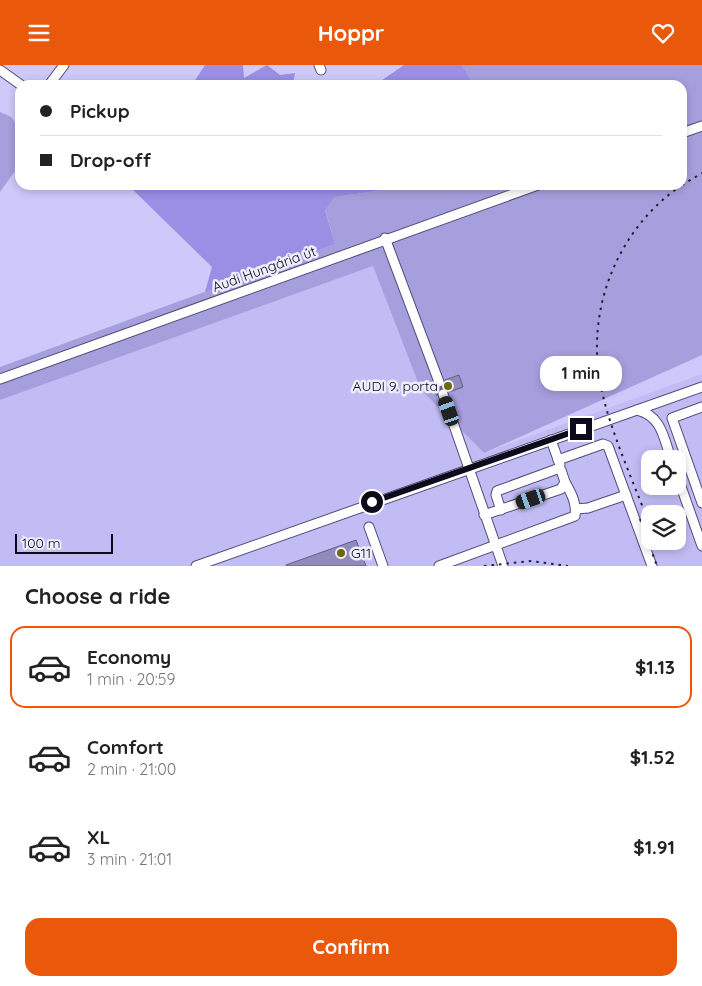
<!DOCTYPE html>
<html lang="en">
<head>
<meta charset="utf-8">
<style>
  body { margin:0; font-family:Quicksand,sans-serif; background:#f6f6f6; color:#222; height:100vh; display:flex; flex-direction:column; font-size:19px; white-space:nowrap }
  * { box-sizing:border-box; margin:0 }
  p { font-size:16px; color:#767676 }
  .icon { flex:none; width:28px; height:28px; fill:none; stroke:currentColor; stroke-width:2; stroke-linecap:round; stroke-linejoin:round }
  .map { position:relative; height:501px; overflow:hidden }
  .sheet { display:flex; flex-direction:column; background:#fff; flex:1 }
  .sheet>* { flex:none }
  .hud { position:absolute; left:15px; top:15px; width:672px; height:110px; border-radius:15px; box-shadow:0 2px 8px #0003; display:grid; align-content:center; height:110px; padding:0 25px; background:#fff }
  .tools { position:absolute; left:641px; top:385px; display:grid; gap:10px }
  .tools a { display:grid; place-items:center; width:45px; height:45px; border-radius:10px; background:#fff; box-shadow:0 2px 8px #0003; font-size:25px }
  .scale { position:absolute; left:15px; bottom:12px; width:98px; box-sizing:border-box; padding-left:5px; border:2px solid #0d0b1b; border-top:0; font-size:14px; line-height:18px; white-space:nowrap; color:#0d0b1b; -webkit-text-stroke:4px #efeefe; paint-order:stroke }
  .end { position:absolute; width:22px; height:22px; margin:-11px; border:6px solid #0d0b1b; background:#fff; box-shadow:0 0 0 2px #fff }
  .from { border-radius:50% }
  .bubble { position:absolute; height:35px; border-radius:15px; background:#fff; box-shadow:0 2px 8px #0003; font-size:16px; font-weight:700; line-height:35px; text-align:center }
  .car { position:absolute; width:15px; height:30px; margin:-15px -8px; border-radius:6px; box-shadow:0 0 4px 1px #0007; background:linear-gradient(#222 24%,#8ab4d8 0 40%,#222 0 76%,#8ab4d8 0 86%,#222 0) }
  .hud b { display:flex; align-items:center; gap:18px; height:48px; font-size:19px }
  .hud b+b { border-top:1px solid #e0e0e0 }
  .hud i { width:12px; height:12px; background:#222 }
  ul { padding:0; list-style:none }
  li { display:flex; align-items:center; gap:15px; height:82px; margin:0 10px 8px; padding:0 15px; border:2px solid transparent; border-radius:15px }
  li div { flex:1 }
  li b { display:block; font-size:19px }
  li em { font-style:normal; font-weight:700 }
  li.selected { border-color:#ea580c }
  li>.icon { width:45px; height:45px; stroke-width:1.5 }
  h2 { padding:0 25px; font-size:22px; line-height:60px }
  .action { display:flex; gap:10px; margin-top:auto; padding:10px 25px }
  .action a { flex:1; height:58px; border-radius:15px; background:#ea580c; color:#fff; font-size:20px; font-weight:700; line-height:58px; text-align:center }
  header { display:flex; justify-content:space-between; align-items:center; height:65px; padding:0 25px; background:#ea580c; color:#fff; font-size:22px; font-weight:700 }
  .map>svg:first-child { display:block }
  .built { fill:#c1bcf4; fill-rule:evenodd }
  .green { fill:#a69fdd }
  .forest { fill:#9a8fe5 }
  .building { fill:#908bb9; stroke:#615c87 }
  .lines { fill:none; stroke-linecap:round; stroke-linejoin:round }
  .minor-casing { stroke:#524d77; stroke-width:11 }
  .minor { stroke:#fff; stroke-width:9 }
  .rail { stroke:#222033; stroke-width:2; stroke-dasharray:2.5 5; stroke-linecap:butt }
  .route { stroke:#0d0b1b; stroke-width:6 }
  .poi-dot { fill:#6b6a07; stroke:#efeefe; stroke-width:2 }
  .labels { text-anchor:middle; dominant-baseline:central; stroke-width:5; stroke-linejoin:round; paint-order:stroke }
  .street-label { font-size:14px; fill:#0d0b1b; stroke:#efeefe }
  .poi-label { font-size:14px; fill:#0d0b1b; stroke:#efeefe; text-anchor:end }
</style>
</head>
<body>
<header><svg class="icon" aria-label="menu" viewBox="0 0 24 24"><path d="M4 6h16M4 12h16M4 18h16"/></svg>Hoppr<svg class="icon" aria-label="heart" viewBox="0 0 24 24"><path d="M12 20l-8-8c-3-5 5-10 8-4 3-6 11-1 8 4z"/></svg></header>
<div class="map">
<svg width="702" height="501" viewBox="0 0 702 501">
  <rect width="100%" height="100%" fill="#cdc9fa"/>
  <path class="built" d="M373 201 421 325 484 388 702 309V501H0V335ZM650 394H678V421H650ZM650 449H678V476H650Z"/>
  <g class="green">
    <path d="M462 0H702V290L484 388 421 325 373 201 0 335V302L335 179 325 144 335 132 419 120H682V20H474Z"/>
    <path d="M0 47 11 52 20 63V99L0 127Z"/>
  </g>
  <g class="forest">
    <path d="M205 0H243L244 13 267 0 280 10 295 8 293 20H192Z"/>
    <path d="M404 0H462L474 20H375Z"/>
    <path d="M128 120H419L335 132 325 145 335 179 205 227 212 202Z"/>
  </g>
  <g class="building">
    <path d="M459 310 463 322 449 327 445 323H440L437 331 432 320 441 323 444 321 445 315Z"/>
    <path d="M356 475 366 501H286V500Z"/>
  </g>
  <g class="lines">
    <defs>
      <g id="minor">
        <path d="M319 0 321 5"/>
        <path d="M0 5 21 20"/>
        <path d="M49 20 64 0"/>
        <path d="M682 68 702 61"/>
        <path d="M385 173 439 317"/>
        <path d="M0 314 538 120"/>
        <path d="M443 329 503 501"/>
        <path d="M702 342 672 353 702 438"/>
        <path d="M637 345 702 322"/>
        <path d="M551 375 560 400"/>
        <path d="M558 395 603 379 608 381 652 501"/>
        <path d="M678 413 702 481"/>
        <path d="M576 444 588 443 626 430"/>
        <path d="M484 450 561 424 565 417 561 405 557 404 497 426 496 430 501 445"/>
        <path d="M369 462 383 501"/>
        <path d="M196 501 637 345C661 350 664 373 671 394"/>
        <path d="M439 501 575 451C577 438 571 428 565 417"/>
      </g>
    </defs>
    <use href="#minor" class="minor-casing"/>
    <use href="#minor" class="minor"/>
    <g class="rail">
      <path d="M682 120 702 108"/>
      <path d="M640 454 657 501"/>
      <path d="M650 461C634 418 610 366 601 322 585 245 617 164 682 120"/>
      <path d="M484 501 531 496 568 501"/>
    </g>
  </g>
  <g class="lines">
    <path class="route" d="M372 437 581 364"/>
  </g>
  <g class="poi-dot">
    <circle cx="448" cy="321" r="5"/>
    <circle cx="341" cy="488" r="5"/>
  </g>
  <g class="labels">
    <g class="street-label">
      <text transform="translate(264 204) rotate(-20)">Audi Hungária út</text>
    </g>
    <g class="poi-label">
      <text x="438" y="321">AUDI 9. porta</text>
      <text x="351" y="488" text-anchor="start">G11</text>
    </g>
  </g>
</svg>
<div class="tools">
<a><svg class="icon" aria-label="locate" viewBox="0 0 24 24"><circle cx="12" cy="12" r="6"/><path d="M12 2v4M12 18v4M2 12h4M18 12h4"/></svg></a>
<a><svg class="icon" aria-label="layers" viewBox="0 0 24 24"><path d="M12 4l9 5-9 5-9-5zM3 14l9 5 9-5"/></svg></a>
</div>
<div class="scale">100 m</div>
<i class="end from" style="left:372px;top:437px"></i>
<i class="end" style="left:581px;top:364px"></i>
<div class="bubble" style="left:540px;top:291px;width:82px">1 min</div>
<i class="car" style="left:449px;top:346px;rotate:341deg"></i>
<i class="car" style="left:531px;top:434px;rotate:251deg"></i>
<div class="hud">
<b><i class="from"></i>Pickup</b>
<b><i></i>Drop-off</b>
</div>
</div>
<section class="sheet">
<h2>Choose a ride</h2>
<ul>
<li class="selected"><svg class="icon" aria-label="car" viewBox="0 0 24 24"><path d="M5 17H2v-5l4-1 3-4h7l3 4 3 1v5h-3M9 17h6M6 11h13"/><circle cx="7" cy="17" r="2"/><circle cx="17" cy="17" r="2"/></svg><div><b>Economy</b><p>1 min · 20:59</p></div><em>$1.13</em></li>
<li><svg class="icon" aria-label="car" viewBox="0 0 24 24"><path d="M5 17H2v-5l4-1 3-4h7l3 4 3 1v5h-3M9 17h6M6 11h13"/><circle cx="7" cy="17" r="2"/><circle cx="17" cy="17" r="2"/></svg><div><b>Comfort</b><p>2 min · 21:00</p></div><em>$1.52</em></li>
<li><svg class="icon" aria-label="car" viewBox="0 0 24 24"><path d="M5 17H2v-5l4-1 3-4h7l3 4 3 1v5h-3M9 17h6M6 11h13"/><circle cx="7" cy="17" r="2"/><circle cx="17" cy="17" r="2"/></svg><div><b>XL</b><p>3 min · 21:01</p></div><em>$1.91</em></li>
</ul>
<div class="action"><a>Confirm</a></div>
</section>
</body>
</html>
